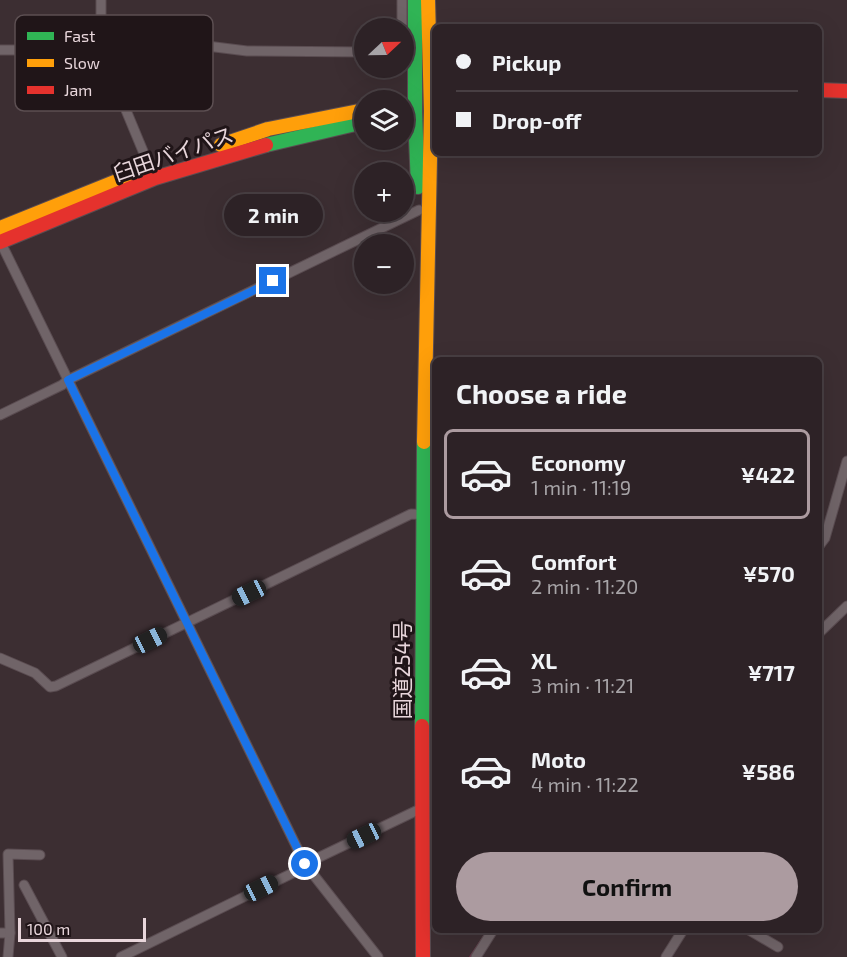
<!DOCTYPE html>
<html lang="en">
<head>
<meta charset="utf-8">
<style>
  body { margin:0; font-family:"Exo 2","Noto Sans JP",sans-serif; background:#392f32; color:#f1f3f6; height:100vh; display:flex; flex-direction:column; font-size:22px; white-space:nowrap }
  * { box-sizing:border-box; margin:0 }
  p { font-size:20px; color:#a7a4a7 }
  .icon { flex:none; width:33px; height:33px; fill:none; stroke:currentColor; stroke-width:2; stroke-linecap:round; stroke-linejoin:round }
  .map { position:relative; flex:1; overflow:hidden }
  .sheet { position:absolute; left:432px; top:357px; width:390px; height:576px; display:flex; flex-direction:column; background:#2d2226; border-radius:9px; box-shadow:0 6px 24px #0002,0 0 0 2px #483f43 }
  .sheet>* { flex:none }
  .guide { position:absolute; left:432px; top:24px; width:390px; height:132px; border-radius:9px; box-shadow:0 6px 24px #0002,0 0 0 2px #483f43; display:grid; align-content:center; height:132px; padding:0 24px; background:#2d2226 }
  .needle { width:39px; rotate:68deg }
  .buttons { position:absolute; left:354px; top:18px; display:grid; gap:12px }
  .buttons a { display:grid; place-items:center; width:60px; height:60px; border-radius:50%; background:#2d2226; box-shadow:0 6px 24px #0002,0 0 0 2px #483f43; font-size:30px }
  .scale { position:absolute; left:18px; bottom:15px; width:128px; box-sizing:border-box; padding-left:6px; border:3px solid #e8d6db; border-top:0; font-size:16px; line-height:21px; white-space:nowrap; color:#e8d6db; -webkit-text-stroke:4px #201518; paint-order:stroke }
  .end { position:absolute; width:27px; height:27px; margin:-14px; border:8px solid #1a73e8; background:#fff; box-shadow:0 0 0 3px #fff }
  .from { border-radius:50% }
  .bubble { position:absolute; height:42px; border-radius:21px; background:#2d2226; box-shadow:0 6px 24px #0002,0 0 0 2px #483f43; font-size:20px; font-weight:700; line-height:42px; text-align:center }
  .car { position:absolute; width:18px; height:36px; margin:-18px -9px; border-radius:8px; box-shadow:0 0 4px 2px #0007; background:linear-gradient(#222 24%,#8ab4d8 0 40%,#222 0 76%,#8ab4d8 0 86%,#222 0) }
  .guide b { display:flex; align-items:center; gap:21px; height:57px; font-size:22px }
  .guide b+b { border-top:2px solid #483f43 }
  .guide i { width:15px; height:15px; background:#f1f3f6 }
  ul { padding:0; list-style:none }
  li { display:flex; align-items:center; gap:18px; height:90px; margin:0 12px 9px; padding:0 12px; border:3px solid transparent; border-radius:9px }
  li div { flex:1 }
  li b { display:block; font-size:22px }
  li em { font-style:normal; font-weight:700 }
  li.current { border-color:#ac9ba0 }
  li>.icon { width:54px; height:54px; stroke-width:1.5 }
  h2 { padding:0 24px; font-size:27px; line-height:72px }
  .primary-button { display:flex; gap:12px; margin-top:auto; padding:12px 24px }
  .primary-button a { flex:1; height:69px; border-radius:36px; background:#ac9ba0; color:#111; font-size:24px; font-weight:700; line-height:69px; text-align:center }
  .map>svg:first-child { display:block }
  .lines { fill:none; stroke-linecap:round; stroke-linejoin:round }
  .stream { stroke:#6c3146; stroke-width:2 }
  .street-casing { stroke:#5a4c51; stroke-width:11 }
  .fast-casing { stroke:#5a4c51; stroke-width:16 }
  .slow-casing { stroke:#5a4c51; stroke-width:16 }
  .jam-casing { stroke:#5a4c51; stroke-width:16 }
  .street { stroke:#706468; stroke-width:9 }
  .fast { stroke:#30b455; stroke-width:14 }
  .slow { stroke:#ff9f0a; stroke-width:14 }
  .jam { stroke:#e5322d; stroke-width:14 }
  .route { stroke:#1a73e8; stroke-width:8 }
  .labels { text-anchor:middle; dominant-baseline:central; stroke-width:6; stroke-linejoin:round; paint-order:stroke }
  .street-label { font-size:21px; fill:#e8d6db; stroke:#201518 }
  .key { fill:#201518; stroke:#5c4f52; stroke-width:1.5 }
  .key-label { font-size:16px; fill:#e8d6db }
</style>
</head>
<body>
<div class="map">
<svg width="847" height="957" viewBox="0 0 847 957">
  <rect width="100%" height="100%" fill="#3c2e32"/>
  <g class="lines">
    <path class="stream" d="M470 957 488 930"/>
    <defs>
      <g id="street">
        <path d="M101 0V50L150 168"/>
        <path d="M402 0V28"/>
        <path d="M0 50H101L183 43 247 51 364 52"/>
        <path d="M0 241 305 864 378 957"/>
        <path d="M0 415 62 385 68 380 419 210"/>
        <path d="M819 546 825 538 847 461"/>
        <path d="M819 633 847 606"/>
        <path d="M0 658 35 673 50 687 56 686 411 514 435 515"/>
        <path d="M24 885 62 957"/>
        <path d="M749 930 778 947"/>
        <path d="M0 933H10L8 957"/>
        <path d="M10 933 8 854 40 855"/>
        <path d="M121 957 301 869 305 864 422 808"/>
        <path d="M476 957 493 930"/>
        <path d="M666 957 683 930"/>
      </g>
      <g id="fast">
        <path d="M415 0V112L418 187"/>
        <path d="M266 145 364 122"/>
        <path d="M422 726 424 442"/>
      </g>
      <g id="slow">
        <path d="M221 145 268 129 364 110"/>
        <path d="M0 228 132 175"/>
        <path d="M424 442 431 111 428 0"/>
      </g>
      <g id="jam">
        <path d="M819 90 847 91"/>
        <path d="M0 242 155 178 266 145"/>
        <path d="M422 726 423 957"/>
      </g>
    </defs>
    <use href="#street" class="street-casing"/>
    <use href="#fast" class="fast-casing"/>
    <use href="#slow" class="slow-casing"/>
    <use href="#jam" class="jam-casing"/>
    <use href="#street" class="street"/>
    <use href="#fast" class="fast"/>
    <use href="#slow" class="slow"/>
    <use href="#jam" class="jam"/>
  </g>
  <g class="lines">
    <path class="route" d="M273 281 68 380 305 864"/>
  </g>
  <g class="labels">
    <g class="street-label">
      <text transform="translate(173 153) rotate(-19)">臼田バイパス</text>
      <text transform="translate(401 670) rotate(-90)">国道254号</text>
    </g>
  </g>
  <rect x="15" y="15" width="198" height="96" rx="9" class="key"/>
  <rect x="27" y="32" width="27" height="8" fill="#30b455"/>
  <rect x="27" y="59" width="27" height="8" fill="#ff9f0a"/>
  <rect x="27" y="86" width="27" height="8" fill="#e5322d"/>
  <g class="key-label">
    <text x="64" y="42">Fast</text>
    <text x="64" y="69">Slow</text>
    <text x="64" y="96">Jam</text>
  </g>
</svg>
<div class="buttons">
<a><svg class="needle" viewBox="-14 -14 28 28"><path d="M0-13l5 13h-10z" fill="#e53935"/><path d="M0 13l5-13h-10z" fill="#a7a4a7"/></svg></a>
<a><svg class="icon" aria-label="layers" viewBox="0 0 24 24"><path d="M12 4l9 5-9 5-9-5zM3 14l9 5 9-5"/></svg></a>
<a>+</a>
<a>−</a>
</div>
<div class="scale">100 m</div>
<i class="end from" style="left:305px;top:864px"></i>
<i class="end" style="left:273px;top:281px"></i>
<div class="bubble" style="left:224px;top:194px;width:99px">2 min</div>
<i class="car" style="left:249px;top:593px;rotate:244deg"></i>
<i class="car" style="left:150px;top:640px;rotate:64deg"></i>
<i class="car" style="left:364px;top:836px;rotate:245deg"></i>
<i class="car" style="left:261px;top:888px;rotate:64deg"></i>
<div class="guide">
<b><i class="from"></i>Pickup</b>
<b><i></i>Drop-off</b>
</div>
<section class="sheet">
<h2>Choose a ride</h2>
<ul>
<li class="current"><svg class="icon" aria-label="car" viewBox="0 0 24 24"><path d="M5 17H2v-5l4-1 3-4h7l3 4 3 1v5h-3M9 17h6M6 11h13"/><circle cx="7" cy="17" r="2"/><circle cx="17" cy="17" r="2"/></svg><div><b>Economy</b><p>1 min · 11:19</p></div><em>¥422</em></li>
<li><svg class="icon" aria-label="car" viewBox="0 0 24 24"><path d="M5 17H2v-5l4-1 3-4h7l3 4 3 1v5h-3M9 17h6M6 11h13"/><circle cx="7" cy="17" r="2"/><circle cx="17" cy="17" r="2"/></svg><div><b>Comfort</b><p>2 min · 11:20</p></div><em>¥570</em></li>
<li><svg class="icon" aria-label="car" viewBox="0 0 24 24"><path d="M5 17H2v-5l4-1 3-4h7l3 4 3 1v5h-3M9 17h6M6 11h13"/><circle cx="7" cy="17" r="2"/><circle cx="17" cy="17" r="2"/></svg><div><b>XL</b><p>3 min · 11:21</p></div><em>¥717</em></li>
<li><svg class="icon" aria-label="car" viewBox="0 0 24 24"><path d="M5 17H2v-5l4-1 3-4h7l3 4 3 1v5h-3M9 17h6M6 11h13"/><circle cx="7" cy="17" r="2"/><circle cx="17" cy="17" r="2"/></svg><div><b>Moto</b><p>4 min · 11:22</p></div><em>¥586</em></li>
</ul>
<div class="primary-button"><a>Confirm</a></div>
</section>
</div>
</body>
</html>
